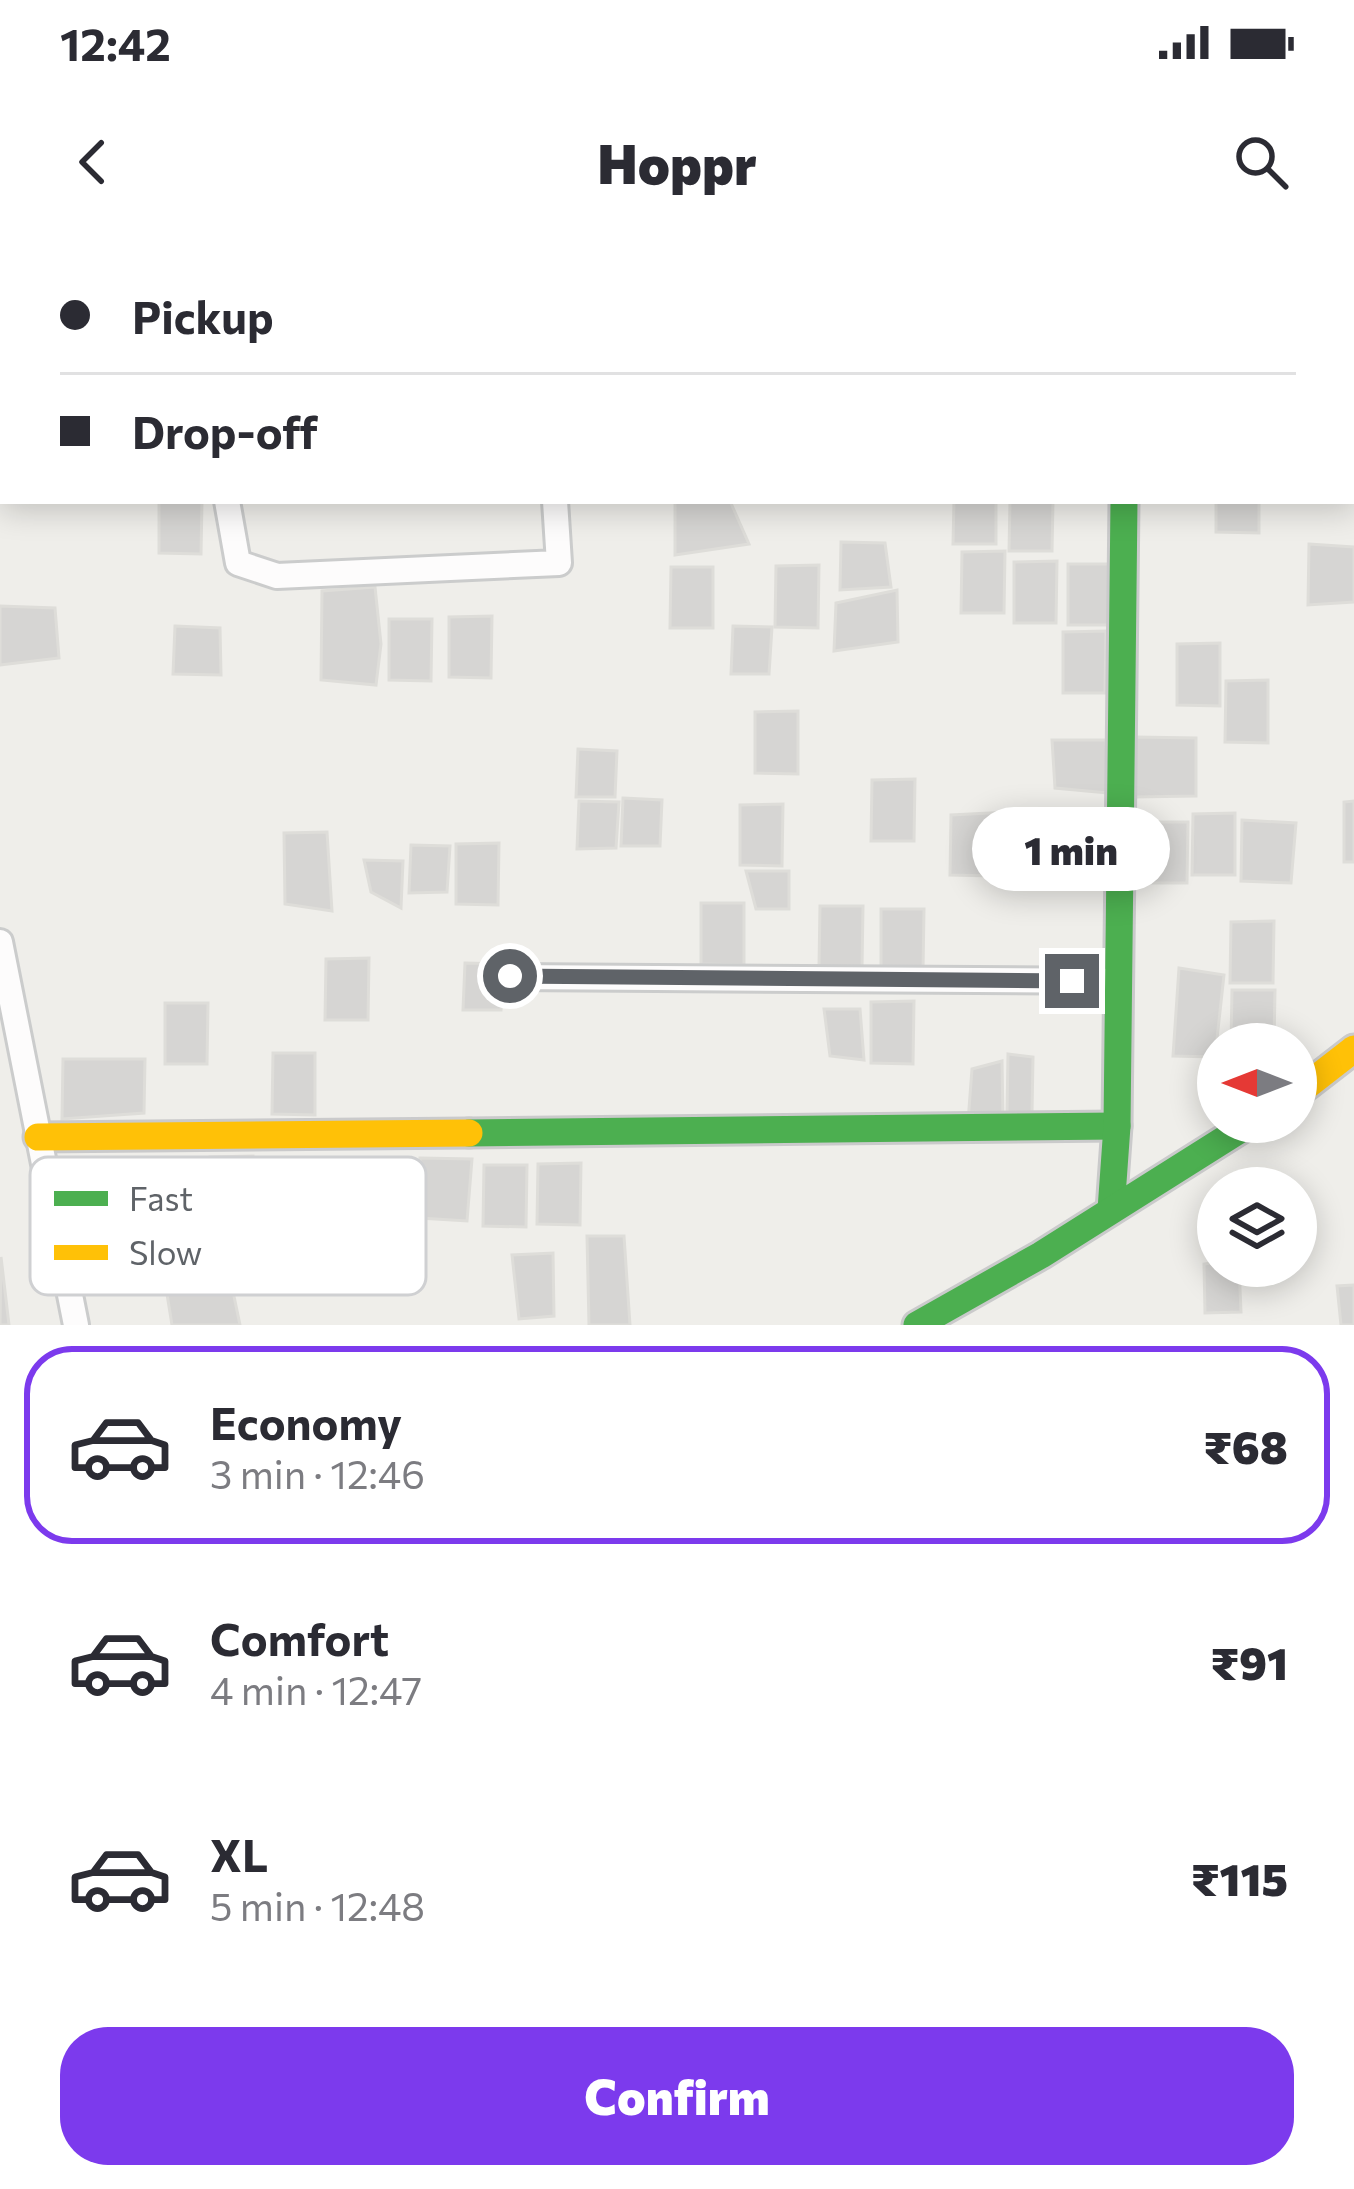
<!DOCTYPE html>
<html lang="en">
<head>
<meta charset="utf-8">
<style>
  body { margin:0; font-family:Commissioner,sans-serif; background:#f7f7f7; color:#2b2b33; height:100vh; display:flex; flex-direction:column; font-size:45px; white-space:nowrap }
  * { box-sizing:border-box; margin:0 }
  p { font-size:39px; color:#7c7c81 }
  .icon { flex:none; width:66px; height:66px; fill:none; stroke:currentColor; stroke-width:2; stroke-linecap:round; stroke-linejoin:round }
  .map { position:relative; height:1085px; overflow:hidden }
  .panel { display:flex; flex-direction:column; background:#fff; flex:1 }
  .panel>* { flex:none }
  .banner { position:absolute; left:0px; top:0px; width:1356px; height:264px; box-shadow:0 6px 30px #0003; display:grid; align-content:center; height:264px; padding:0 60px; background:#fff }
  .needle { width:78px; rotate:270deg }
  .fabs { position:absolute; left:1197px; top:783px; display:grid; gap:24px }
  .fabs a { display:grid; place-items:center; width:120px; height:120px; border-radius:50%; background:#fff; box-shadow:0 6px 30px #0003; font-size:60px }
  .end { position:absolute; width:54px; height:54px; margin:-27px; border:15px solid #5f6368; background:#fff; box-shadow:0 0 0 6px #fff }
  .from { border-radius:50% }
  .bubble { position:absolute; height:84px; border-radius:42px; background:#fff; box-shadow:0 6px 30px #0003; font-size:39px; font-weight:800; line-height:84px; text-align:center }
  .banner b { display:flex; align-items:center; gap:42px; height:114px; font-size:45px }
  .banner b+b { border-top:3px solid #e1e1e2 }
  .banner i { width:30px; height:30px; background:#2b2b33 }
  ul { padding:21px 0 0; list-style:none }
  li { display:flex; align-items:center; gap:36px; height:198px; margin:0 24px 18px; padding:0 36px; border:6px solid transparent; border-radius:48px }
  li div { flex:1 }
  li b { display:block; font-size:45px }
  li em { font-style:normal; font-weight:800 }
  li.active { border-color:#7c3aed }
  li>.icon { width:108px; height:108px; stroke-width:1.5 }
  .cta { display:flex; gap:24px; margin-top:auto; padding:24px 60px }
  .cta a { flex:1; height:138px; border-radius:48px; background:#7c3aed; color:#fff; font-size:48px; font-weight:800; line-height:138px; text-align:center }
  .status { display:flex; justify-content:space-between; align-items:center; height:84px; padding:0 60px; background:#fff; direction:ltr }
  .status svg { height:33px; fill:currentColor }
  header { display:flex; justify-content:space-between; align-items:center; height:156px; padding:0 60px; background:#fff; font-size:54px; font-weight:800 }
  .map>svg:first-child { display:block }
  .building { fill:#d6d5d3; stroke:#deddd9; stroke-width:3 }
  .lines { fill:none; stroke-linecap:round; stroke-linejoin:round }
  .street-casing { stroke:#cbcccc; stroke-width:30 }
  .fast-casing { stroke:#cacacb; stroke-width:33 }
  .slow-casing { stroke:#cacacb; stroke-width:33 }
  .street { stroke:#fdfcfc; stroke-width:24 }
  .fast { stroke:#4caf50; stroke-width:27 }
  .slow { stroke:#ffc107; stroke-width:27 }
  .route { stroke:#5f6368; stroke-width:15 }
  .key { fill:#fff; stroke:#cfd0d2; stroke-width:3 }
  .key-label { font-size:33px; fill:#5f6368 }
</style>
</head>
<body>
<div class="status"><b>12:42</b><svg viewBox="0 0 49 12"><path d="M0 12V9h3v3zM5 12V6h3v6zM10 12V3h3v9zM15 12V0h3v12zM26 1h20v11H26zM47 4h2v5h-2z"/></svg></div>
<header><svg class="icon" aria-label="back" viewBox="0 0 24 24"><path d="M15 5l-7 7 7 7"/></svg>Hoppr<svg class="icon" aria-label="search" viewBox="0 0 24 24"><circle cx="10" cy="10" r="6"/><path d="M15 15l6 6"/></svg></header>
<div class="map">
<svg width="1354" height="1085" viewBox="0 0 1354 1085">
  <rect width="100%" height="100%" fill="#efeeea"/>
  <g class="building">
    <path d="M159 261H202L201 314 159 313Z"/>
    <path d="M675 261H730L749 304 675 315Z"/>
    <path d="M954 261H996V304H953Z"/>
    <path d="M1010 261H1053L1052 311H1009Z"/>
    <path d="M1216 261H1259V293L1216 292Z"/>
    <path d="M841 302 885 303 891 347 840 350Z"/>
    <path d="M1309 304 1354 307V362L1308 365Z"/>
    <path d="M1005 311 1004 373H961L962 312Z"/>
    <path d="M1057 321 1056 383H1014V322Z"/>
    <path d="M1068 324H1111L1110 385H1068Z"/>
    <path d="M819 325 818 388 775 387 776 326Z"/>
    <path d="M671 327H713V388H670Z"/>
    <path d="M375 347 381 404 376 445 321 440 322 351Z"/>
    <path d="M897 350 898 402 834 411 836 363Z"/>
    <path d="M0 366 55 368 59 418 0 425Z"/>
    <path d="M492 376 491 438 449 437V377Z"/>
    <path d="M389 379H432L431 441 389 440Z"/>
    <path d="M175 386 220 388 221 435 173 434Z"/>
    <path d="M733 386 772 387 769 434H731Z"/>
    <path d="M1106 391 1105 453H1063V392Z"/>
    <path d="M1220 403V466L1177 465V404Z"/>
    <path d="M1268 440V503L1225 502 1226 441Z"/>
    <path d="M798 471V534L755 533V472Z"/>
    <path d="M1135 497 1196 498V556L1135 557Z"/>
    <path d="M1052 500H1106L1109 553 1055 548Z"/>
    <path d="M578 509 617 511 615 557H576Z"/>
    <path d="M915 539 914 601H871L872 540Z"/>
    <path d="M623 558 662 560 660 606H621Z"/>
    <path d="M579 561 619 562 616 608 577 609Z"/>
    <path d="M1354 561V622H1344V562Z"/>
    <path d="M783 564 782 626 740 625V565Z"/>
    <path d="M1008 572 993 636 950 635 951 575Z"/>
    <path d="M1235 573V635H1192L1193 574Z"/>
    <path d="M1104 574 1103 636 1061 635V575Z"/>
    <path d="M1242 580 1296 583 1291 643 1241 641Z"/>
    <path d="M1145 582H1188L1187 643H1145Z"/>
    <path d="M327 592 332 671 285 664 284 593Z"/>
    <path d="M499 603 498 665 456 664V604Z"/>
    <path d="M411 605 450 606 447 652 409 653Z"/>
    <path d="M364 620 403 621 401 668 371 652Z"/>
    <path d="M746 631H789V669H756Z"/>
    <path d="M701 663H744V725L701 724Z"/>
    <path d="M820 666H863L862 728 819 727Z"/>
    <path d="M881 669H924L923 731 881 730Z"/>
    <path d="M1274 681 1273 743H1230L1231 682Z"/>
    <path d="M369 718 368 780H325L326 719Z"/>
    <path d="M465 723 504 724 501 770H463Z"/>
    <path d="M1179 728 1224 735 1215 817 1173 816Z"/>
    <path d="M1232 750H1275L1274 804H1231Z"/>
    <path d="M914 761 913 824 871 823V762Z"/>
    <path d="M165 763H208L207 824H165Z"/>
    <path d="M824 769H860L864 820 830 816Z"/>
    <path d="M273 813H315V875L272 874Z"/>
    <path d="M1008 814 1033 817 1032 873 1007 875Z"/>
    <path d="M63 819H145L144 873 62 879Z"/>
    <path d="M1002 821 1003 881 968 882 972 829Z"/>
    <path d="M253 916V978H210V917Z"/>
    <path d="M420 918 472 919 467 981 420 978Z"/>
    <path d="M581 923 580 985 537 984 538 924Z"/>
    <path d="M484 925H527L526 987 483 986Z"/>
    <path d="M587 996H624L630 1085H589Z"/>
    <path d="M553 1013 554 1076 519 1079 512 1015Z"/>
    <path d="M1 1017 9 1085H0Z"/>
    <path d="M1218 1022V1026H1239L1241 1072 1205 1073 1204 1024Z"/>
    <path d="M230 1037 240 1085H172L166 1048Z"/>
    <path d="M1354 1045V1085H1341L1337 1046Z"/>
  </g>
  <g class="lines">
    <defs>
      <g id="street">
        <path d="M530 0 531 3"/>
        <path d="M45 3 65 0"/>
        <path d="M1127 3V0"/>
        <path d="M0 10 3 9"/>
        <path d="M0 201H3"/>
        <path d="M227 261 238 323 277 336 559 323 555 261"/>
        <path d="M0 702 76 1085"/>
        <path d="M510 737 1119 741"/>
      </g>
      <g id="fast">
        <path d="M469 893 1117 886"/>
        <path d="M1111 970 1117 886 1124 261"/>
        <path d="M917 1085 1041 1015 1252 882"/>
      </g>
      <g id="slow">
        <path d="M1296 854 1354 809"/>
        <path d="M38 897 469 893"/>
      </g>
    </defs>
    <use href="#street" class="street-casing"/>
    <use href="#fast" class="fast-casing"/>
    <use href="#slow" class="slow-casing"/>
    <use href="#street" class="street"/>
    <use href="#fast" class="fast"/>
    <use href="#slow" class="slow"/>
  </g>
  <g class="lines">
    <path class="route" d="M510 736 1072 741"/>
  </g>
  <rect x="30" y="917" width="396" height="138" rx="18" class="key"/>
  <rect x="54" y="951" width="54" height="15" fill="#4caf50"/>
  <rect x="54" y="1005" width="54" height="15" fill="#ffc107"/>
  <g class="key-label">
    <text x="129" y="971">Fast</text>
    <text x="129" y="1025">Slow</text>
  </g>
</svg>
<div class="fabs">
<a><svg class="needle" viewBox="-14 -14 28 28"><path d="M0-13l5 13h-10z" fill="#e53935"/><path d="M0 13l5-13h-10z" fill="#7c7c81"/></svg></a>
<a><svg class="icon" aria-label="layers" viewBox="0 0 24 24"><path d="M12 4l9 5-9 5-9-5zM3 14l9 5 9-5"/></svg></a>
</div>
<i class="end from" style="left:510px;top:736px"></i>
<i class="end" style="left:1072px;top:741px"></i>
<div class="bubble" style="left:972px;top:567px;width:198px">1 min</div>
<div class="banner">
<b><i class="from"></i>Pickup</b>
<b><i></i>Drop-off</b>
</div>
</div>
<section class="panel">
<ul>
<li class="active"><svg class="icon" aria-label="car" viewBox="0 0 24 24"><path d="M5 17H2v-5l4-1 3-4h7l3 4 3 1v5h-3M9 17h6M6 11h13"/><circle cx="7" cy="17" r="2"/><circle cx="17" cy="17" r="2"/></svg><div><b>Economy</b><p>3 min · 12:46</p></div><em>₹68</em></li>
<li><svg class="icon" aria-label="car" viewBox="0 0 24 24"><path d="M5 17H2v-5l4-1 3-4h7l3 4 3 1v5h-3M9 17h6M6 11h13"/><circle cx="7" cy="17" r="2"/><circle cx="17" cy="17" r="2"/></svg><div><b>Comfort</b><p>4 min · 12:47</p></div><em>₹91</em></li>
<li><svg class="icon" aria-label="car" viewBox="0 0 24 24"><path d="M5 17H2v-5l4-1 3-4h7l3 4 3 1v5h-3M9 17h6M6 11h13"/><circle cx="7" cy="17" r="2"/><circle cx="17" cy="17" r="2"/></svg><div><b>XL</b><p>5 min · 12:48</p></div><em>₹115</em></li>
</ul>
<div class="cta"><a>Confirm</a></div>
</section>
</body>
</html>
